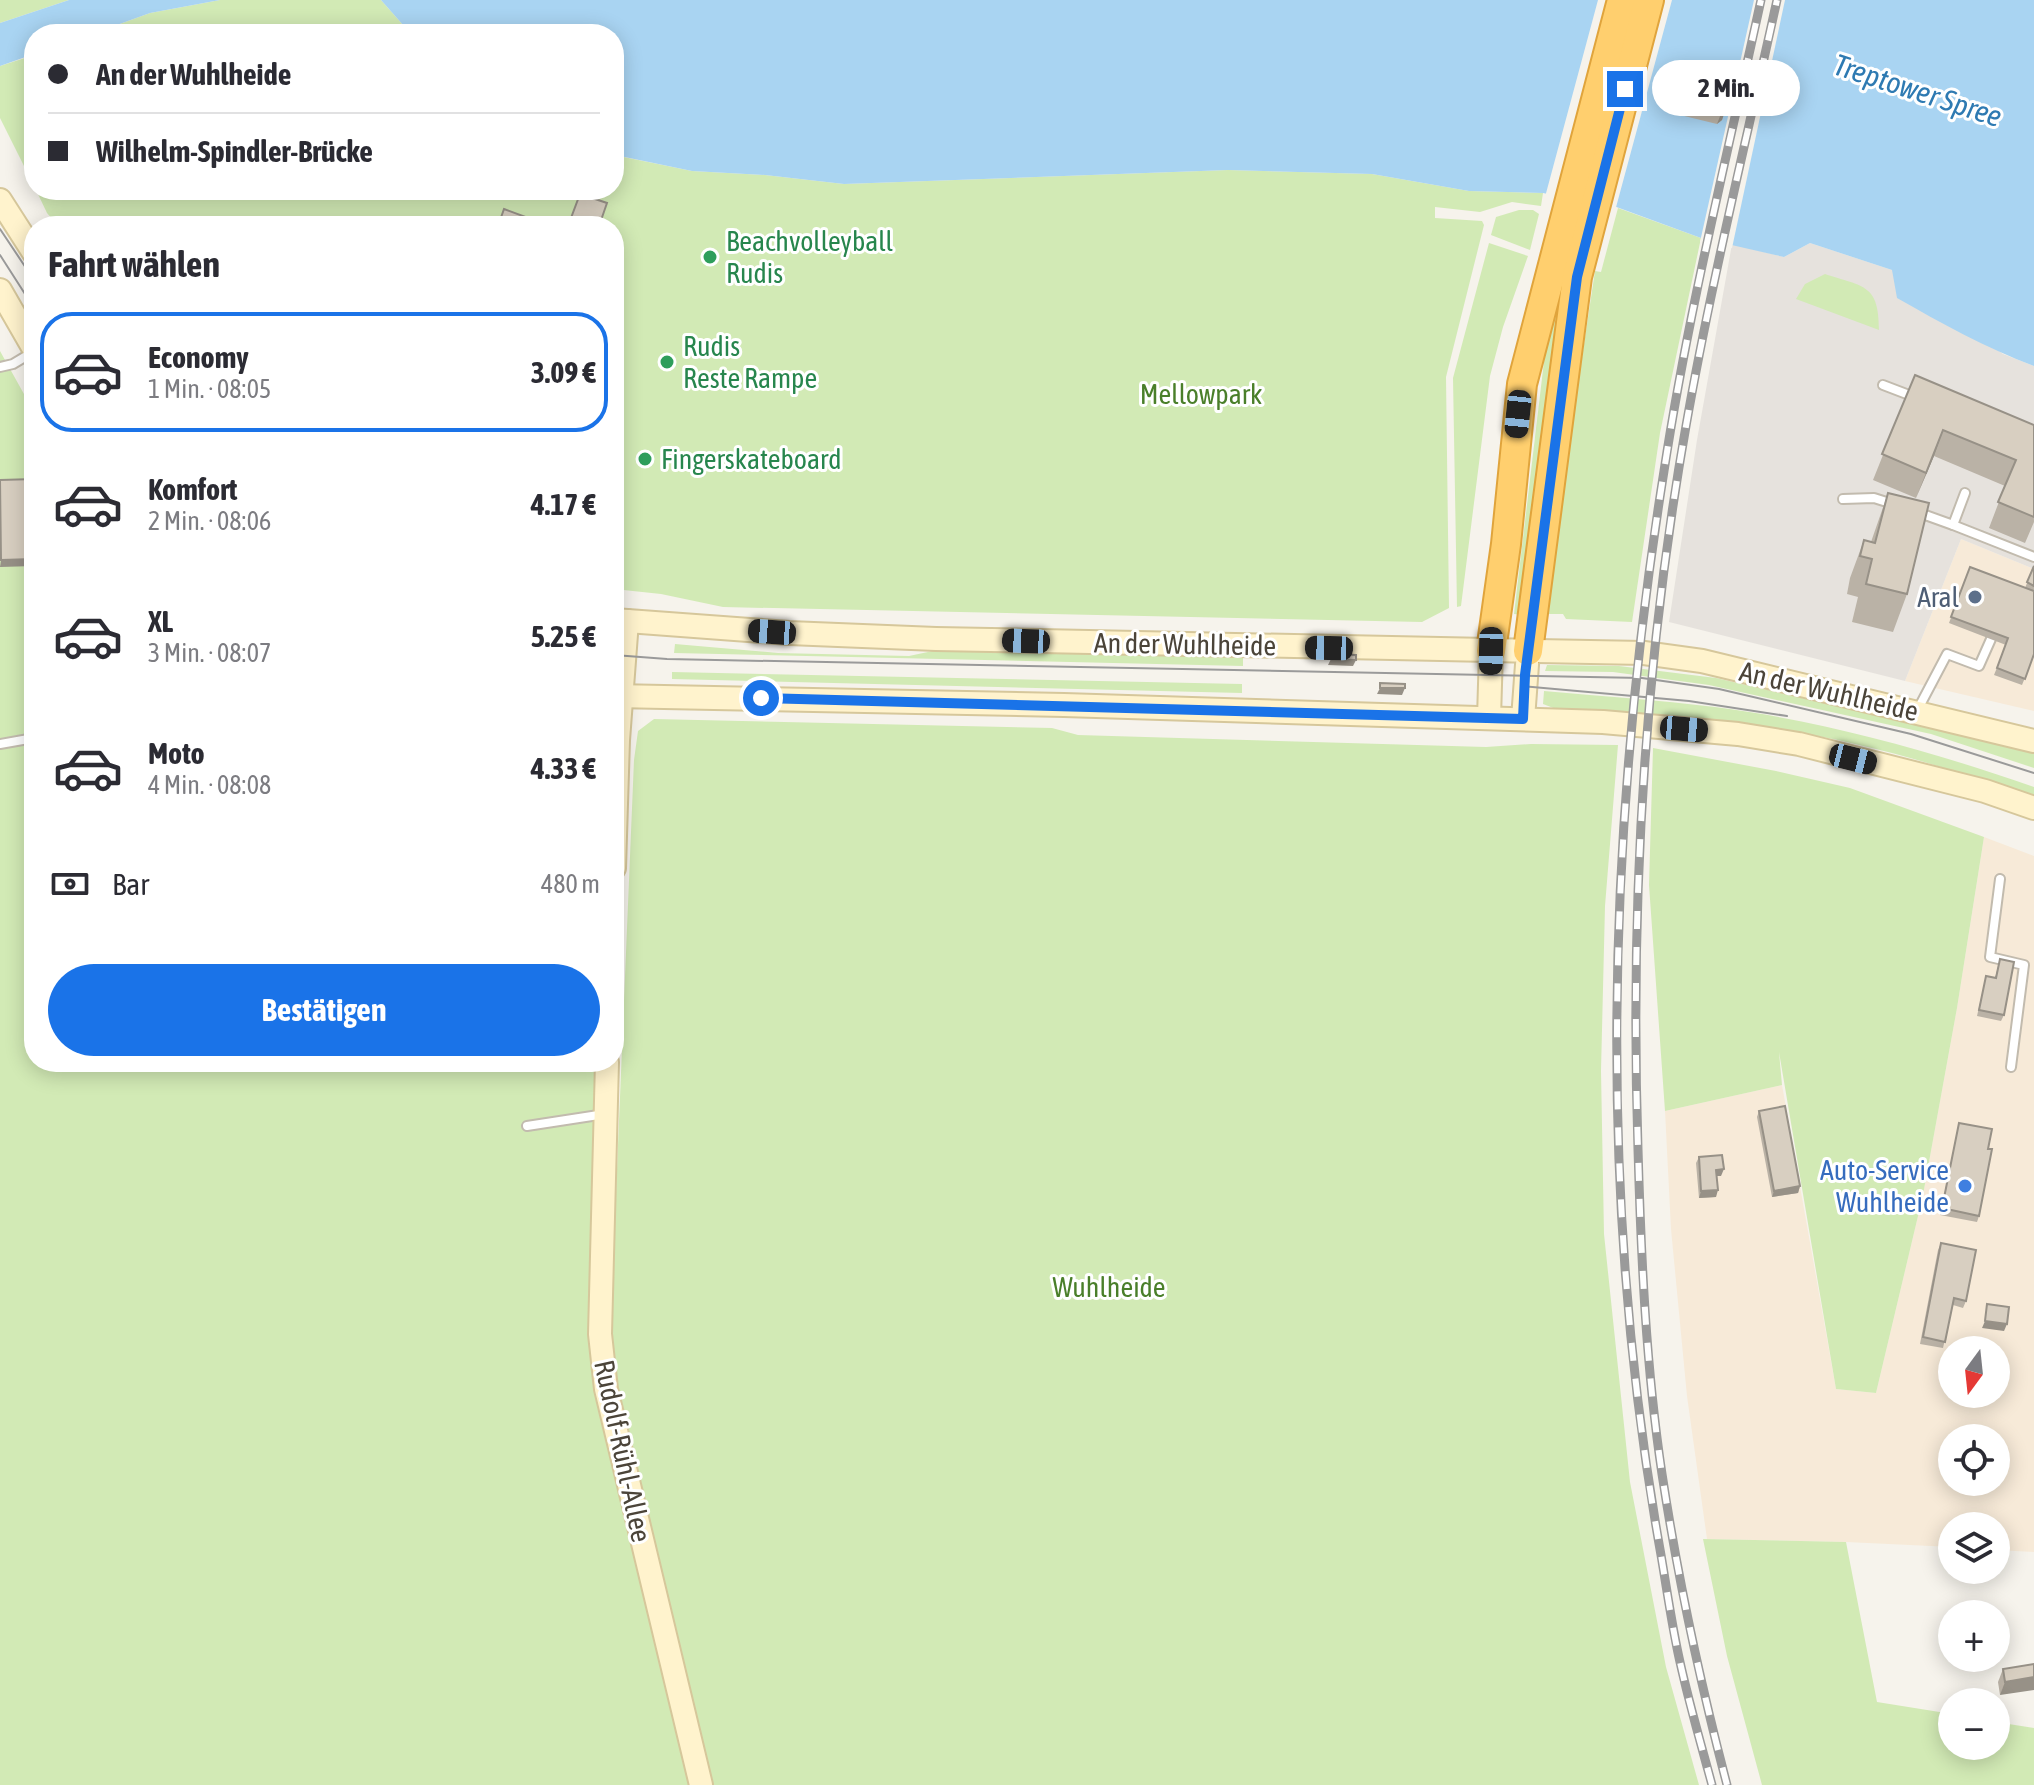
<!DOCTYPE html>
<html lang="de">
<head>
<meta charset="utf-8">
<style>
  body { margin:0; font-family:"Asap Condensed",sans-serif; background:#f2f2f3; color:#2b2b33; height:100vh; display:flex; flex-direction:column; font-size:30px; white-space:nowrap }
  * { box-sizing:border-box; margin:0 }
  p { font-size:26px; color:#7c7c81 }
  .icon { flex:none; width:44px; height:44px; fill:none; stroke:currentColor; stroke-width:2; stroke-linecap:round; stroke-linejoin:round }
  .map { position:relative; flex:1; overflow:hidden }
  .drawer { position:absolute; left:24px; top:216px; width:600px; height:856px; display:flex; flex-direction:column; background:#fff; border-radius:32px; box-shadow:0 4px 20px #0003 }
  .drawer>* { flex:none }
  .guide { position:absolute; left:24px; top:24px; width:600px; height:176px; border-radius:32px; box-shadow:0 4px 20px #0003; display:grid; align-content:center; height:176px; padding:0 24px; background:#fff }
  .needle { width:52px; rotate:195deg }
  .controls { position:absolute; left:1938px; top:1336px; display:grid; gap:16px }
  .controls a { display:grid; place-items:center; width:72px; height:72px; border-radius:50%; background:#fff; box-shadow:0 4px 20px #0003; font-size:40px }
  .end { position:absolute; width:36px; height:36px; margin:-18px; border:10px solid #1a73e8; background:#fff; box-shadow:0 0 0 4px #fff }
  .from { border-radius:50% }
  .bubble { position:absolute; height:56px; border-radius:28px; background:#fff; box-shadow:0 4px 20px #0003; font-size:26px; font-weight:700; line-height:56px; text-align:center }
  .car { position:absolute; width:24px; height:48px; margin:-24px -12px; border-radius:10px; box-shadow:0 0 6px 2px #0007; background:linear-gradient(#222 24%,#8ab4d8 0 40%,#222 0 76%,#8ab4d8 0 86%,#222 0) }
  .guide b { display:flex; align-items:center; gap:28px; height:76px; font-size:30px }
  .guide b+b { border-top:2px solid #e1e1e2 }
  .guide i { width:20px; height:20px; background:#2b2b33 }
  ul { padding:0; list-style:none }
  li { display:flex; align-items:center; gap:24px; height:120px; margin:0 16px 12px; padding:0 8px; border:4px solid transparent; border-radius:32px }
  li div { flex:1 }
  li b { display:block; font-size:30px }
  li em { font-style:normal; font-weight:700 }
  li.on { border-color:#1a73e8 }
  li>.icon { width:72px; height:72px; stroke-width:1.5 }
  h2 { padding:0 24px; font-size:36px; line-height:96px }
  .pay { display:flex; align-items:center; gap:20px; height:88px; padding:0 24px; font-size:30px }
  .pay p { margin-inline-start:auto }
  .cta { display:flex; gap:16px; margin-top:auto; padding:16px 24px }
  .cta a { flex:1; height:92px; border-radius:48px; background:#1a73e8; color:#fff; font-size:32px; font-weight:700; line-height:92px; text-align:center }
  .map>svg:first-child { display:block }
  .commercial { fill:#f7ead8; fill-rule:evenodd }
  .industrial { fill:#e6e2dd }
  .green { fill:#d2eab5 }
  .water { fill:#a9d4f2 }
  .pier { fill:#f6f3ec }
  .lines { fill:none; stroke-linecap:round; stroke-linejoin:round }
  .lane-casing { stroke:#c2bbae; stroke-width:12 }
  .secondary-casing { stroke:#d6c79b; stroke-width:26 }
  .highway-casing { stroke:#e0a43c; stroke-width:32 }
  .lane { stroke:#fff; stroke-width:8 }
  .secondary { stroke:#fff3cd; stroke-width:22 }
  .highway { stroke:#ffcf6e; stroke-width:28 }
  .tram { stroke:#9a9a9a; stroke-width:2 }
  .rail-casing { stroke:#9a9a9a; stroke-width:9 }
  .rail { stroke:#fff; stroke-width:6; stroke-dasharray:18; stroke-linecap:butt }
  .wall { fill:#bab2a6 }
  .shaded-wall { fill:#979187 }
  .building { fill:#d8cfc1; stroke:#979187; stroke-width:2 }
  .route { stroke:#1a73e8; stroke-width:10 }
  .leisure-dot { fill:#2e9e5b; stroke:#fff; stroke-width:3 }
  .service-dot { fill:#5c6f8a; stroke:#fff; stroke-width:3 }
  .shop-dot { fill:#3f7fe0; stroke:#fff; stroke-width:3 }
  .labels { text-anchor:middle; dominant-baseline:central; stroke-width:6; stroke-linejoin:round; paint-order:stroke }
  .leisure-label { font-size:28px; fill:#27864d; stroke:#fff; text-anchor:start }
  .park-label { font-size:28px; fill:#4a7f2a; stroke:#fff }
  .service-label { font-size:28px; fill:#4e5e75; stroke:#fff; text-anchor:end }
  .street-label { font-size:28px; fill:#4b4439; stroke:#fff }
  .shop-label { font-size:28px; fill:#366cbe; stroke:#fff; text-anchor:end }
  .water-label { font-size:30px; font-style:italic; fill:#2e7ab2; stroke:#fff }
</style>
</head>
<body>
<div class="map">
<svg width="2034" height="1785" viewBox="0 0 2034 1785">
  <rect width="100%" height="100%" fill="#f6f3ec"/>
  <g class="commercial">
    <path d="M1961 539 2034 569V711L1905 681Z"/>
    <path d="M1984 837 2034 856V1552L1996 1550V1526H1952V1547L1846 1542 1707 1539 1687 1396 1671 1229 1665 1111 1782 1085 1836 1389 1876 1393 1923 1195 1957 1008ZM1952 1350H1996V1394H1952ZM1952 1438H1996V1482H1952Z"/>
  </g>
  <path class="industrial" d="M1810 243 1892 270 2003 354 2034 366V569L1961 539 1905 681 1669 622 1697 440 1732 244 1784 257Z"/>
  <g class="green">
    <path d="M0 0H69L0 23Z"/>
    <path d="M220 0H381L411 34H92L150 13Z"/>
    <path d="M34 55V186L0 118V66Z"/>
    <path d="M614 155 692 171 765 175 844 184 1228 170 1372 174 1469 191 1543 193 1541 206 1512 202 1480 212 1435 207V218L1482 221 1484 225 1446 377 1449 608 1422 622 723 607 661 594 614 589V226H58L47 213 36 190H614Z"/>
    <path d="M1618 208 1701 238 1660 433 1632 622 1566 619 1563 614H1547L1544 598 1559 483 1575 404 1595 271 1601 272Z"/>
    <path d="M1519 210H1533L1539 214 1530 250 1491 235 1496 217Z"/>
    <path d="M1568 239 1523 615 1514 614 1545 353Z"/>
    <path d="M1489 243 1528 256 1503 327 1490 376 1461 606 1457 607 1453 378Z"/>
    <path d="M1825 274C1864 287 1879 284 1879 330L1796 299 1805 284Z"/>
    <path d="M0 351 34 412V1062H596L589 1309 594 1379 692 1785H0Z"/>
    <path d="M675 644 778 653 909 656 942 649 1243 657V666L674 653Z"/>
    <path d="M1547 665 1619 666 1716 678 2034 752V768L1931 734 1709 685 1613 672 1545 671Z"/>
    <path d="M672 672 1242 684V693L672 679Z"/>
    <path d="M1544 691C1601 696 1658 700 1715 707 1823 721 1931 751 2034 787V799C1936 761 1824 732 1720 721 1666 715 1611 713 1556 709L1543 704Z"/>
    <path d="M654 719 1052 728 1078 735 1486 747 1531 744 1618 745 1605 906 1601 1071 1604 1234 1630 1482 1666 1667 1699 1785H713L618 1392 610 1338 634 760 638 731Z"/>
    <path d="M1653 748 1776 771 1850 788 1984 837 1957 1008 1923 1195 1876 1393 1836 1389 1779 1052 1782 1085 1665 1111 1649 885Z"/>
    <path d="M1703 1539 1846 1542 1877 1702 1952 1714V1746H1996V1722L2034 1728V1785H1762L1727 1656Z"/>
  </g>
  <g class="water">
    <path d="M69 0H220L150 13 92 34H34V54L0 66V23Z"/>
    <path d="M381 0H2034V366C1986 348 1941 323 1897 298L1892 270 1810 243 1784 257 1701 238 1581 194 1562 197 1543 193 1469 191 1372 174 1228 170 844 184 765 175 692 171 615 155 614 34H411Z"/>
  </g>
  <g class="pier">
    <path d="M1598 0H1672L1615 211 1580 198 1562 201 1545 197Z"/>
    <path d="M1754 0H1785L1732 248 1700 242Z"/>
  </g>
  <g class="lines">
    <defs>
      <g id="lane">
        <path d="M0 367 13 364 33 352"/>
        <path d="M1883 385 1917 398"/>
        <path d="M1843 499 1874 498 1893 504"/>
        <path d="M1917 512 1953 525 1965 493"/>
        <path d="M1953 525 2034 557"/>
        <path d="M1918 709 1947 654 1979 666 1991 639"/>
        <path d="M0 744 34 738"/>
        <path d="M2000 879 1990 957 2024 965 2011 1067"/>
        <path d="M527 1126 605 1114"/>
      </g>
      <g id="secondary">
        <path d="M0 200 34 253"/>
        <path d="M0 290 34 349"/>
        <path d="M614 620 789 633 936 639 1644 653 1702 661 2034 741"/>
        <path d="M614 696 1064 705 1603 722 1738 734 1799 744 1985 791 2034 808"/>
        <path d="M1489 718 1491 651"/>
        <path d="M1523 719 1528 651"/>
        <path d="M614 868 618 740 627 621"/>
        <path d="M607 1062 600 1334 606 1389 701 1785"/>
      </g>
      <g id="highway">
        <path d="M1491 651 1506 544 1522 384 1622 0"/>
        <path d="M1528 651 1577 277 1649 0"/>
      </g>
    </defs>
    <use href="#lane" class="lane-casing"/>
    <use href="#secondary" class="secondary-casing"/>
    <use href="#highway" class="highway-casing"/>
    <use href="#lane" class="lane"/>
    <use href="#secondary" class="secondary"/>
    <use href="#highway" class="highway"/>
    <g class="tram">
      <path d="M0 229 34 280"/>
      <path d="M0 255 34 308"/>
      <path d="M614 655 667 659 1642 678 1719 689 1911 734 2034 773"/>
      <path d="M1521 686 1689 701 1787 716"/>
    </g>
    <defs>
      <g id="rail">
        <path d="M1712 1785C1701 1744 1689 1703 1680 1662 1672 1627 1667 1590 1661 1555 1597 1198 1607 828 1664 471 1688 313 1727 156 1761 0"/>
        <path d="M1727 1785C1700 1682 1678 1579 1662 1474 1646 1367 1641 1257 1638 1149 1630 907 1644 664 1686 426 1711 283 1746 142 1777 0"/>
      </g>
    </defs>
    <use href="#rail" class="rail-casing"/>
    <use href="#rail" class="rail"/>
  </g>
  <g class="wall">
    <path d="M1680 95 1725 100 1722 120 1717 124 1676 114 1675 108Z"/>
    <path d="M1915 375 2034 425V522L2025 543 1989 528 2005 486 1934 456 1916 498 1873 480Z"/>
    <path d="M1888 493 1907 594 1893 632 1852 622 1858 597 1847 594 1850 578 1864 540 1871 542Z"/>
    <path d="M2034 566V655L2022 685 1994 675 2006 645 1949 623 1970 567 2025 588Z"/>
    <path d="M2000 959 2004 1015 2001 1021 1977 1016 1986 976 1995 978Z"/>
    <path d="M1759 1111 1800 1186 1798 1193 1772 1197 1757 1117Z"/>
    <path d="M1959 1123 1979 1216 1977 1222 1940 1215Z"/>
    <path d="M1699 1157 1721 1176H1717L1716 1197 1699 1198 1696 1163Z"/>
    <path d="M1941 1243 1966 1301 1963 1308 1953 1305 1943 1348 1920 1344 1938 1250Z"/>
    <path d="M2034 1664 2000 1695 1998 1682 2003 1669Z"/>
  </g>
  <g class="shaded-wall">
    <path d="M1727 106 1722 120 1717 124 1722 111Z"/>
    <path d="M1943 430 1934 456 1916 498 1926 473Z"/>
    <path d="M34 559V566L0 567 1 560Z"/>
    <path d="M1331 659 1356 660 1353 666 1328 665Z"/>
    <path d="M1380 688H1405L1402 695 1377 694Z"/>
    <path d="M1724 1169 1721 1176H1714L1716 1170Z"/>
    <path d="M1800 1186 1798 1193 1772 1197 1774 1191Z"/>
    <path d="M1718 1190 1716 1197 1699 1198 1701 1191Z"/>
    <path d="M1985 1321 2007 1324 2004 1331 1982 1328Z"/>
    <path d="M2034 1677V1690L2000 1695 2005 1682Z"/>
  </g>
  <g class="building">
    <path d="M1683 90 1725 100 1727 106 1722 111 1681 101 1680 95Z"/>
    <path d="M580 194 607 203 599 226H568Z"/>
    <path d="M504 209 550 226H498Z"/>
    <path d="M475 218 497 226H472Z"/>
    <path d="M1915 375 2034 425V517L1998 502 2016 460 1943 430 1926 473 1882 454Z"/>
    <path d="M34 479V559L1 560 0 480Z"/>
    <path d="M1888 493 1929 503 1907 594 1866 584 1872 559 1860 556 1864 540 1875 543Z"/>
    <path d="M2034 566V586L2027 582Z"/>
    <path d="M1970 567 2034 591V654L2025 679 1997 668 2008 638 1951 617Z"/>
    <path d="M1331 654 1356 655V660L1331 659Z"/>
    <path d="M1380 683 1405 684V688H1380Z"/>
    <path d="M2000 959 2014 962 2004 1015 1979 1010 1986 976 1996 978Z"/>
    <path d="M1785 1106 1800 1186 1774 1191 1759 1111Z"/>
    <path d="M1959 1123 1992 1129 1988 1149H1992L1979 1216 1942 1208Z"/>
    <path d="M1722 1155 1724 1169 1716 1170 1718 1190 1701 1191 1699 1157Z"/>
    <path d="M1941 1243 1976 1250 1966 1301 1954 1298 1945 1342 1923 1337Z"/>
    <path d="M1987 1304 2009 1307 2007 1324 1985 1321Z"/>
    <path d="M2034 1664V1677L2005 1682 2003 1669Z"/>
  </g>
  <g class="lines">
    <path class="route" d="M761 698 1523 719 1525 675 1577 277 1625 89"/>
  </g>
  <g class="leisure-dot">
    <circle cx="710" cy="257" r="8"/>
    <circle cx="667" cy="362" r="8"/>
    <circle cx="645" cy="459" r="8"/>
  </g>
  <circle class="service-dot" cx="1975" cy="597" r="8"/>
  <circle class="shop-dot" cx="1965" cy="1186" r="8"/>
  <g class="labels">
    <g class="leisure-label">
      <text x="726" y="241">Beachvolleyball<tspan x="726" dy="32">Rudis</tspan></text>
      <text x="683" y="346">Rudis<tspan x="683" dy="32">Reste Rampe</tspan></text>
      <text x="661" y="459">Fingerskateboard</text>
    </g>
    <g class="park-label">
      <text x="1201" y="394">Mellowpark</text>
      <text x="1109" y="1287">Wuhlheide</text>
    </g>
    <g class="service-label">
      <text x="1959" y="597">Aral</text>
    </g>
    <g class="street-label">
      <text transform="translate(1185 644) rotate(1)">An der Wuhlheide</text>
      <text transform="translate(1829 691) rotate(13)">An der Wuhlheide</text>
      <text transform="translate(623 1451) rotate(78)">Rudolf-Rühl-Allee</text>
    </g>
    <g class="shop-label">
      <text x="1949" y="1170">Auto-Service<tspan x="1949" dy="32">Wuhlheide</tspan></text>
    </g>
    <g class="water-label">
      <text transform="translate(1918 90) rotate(18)">Treptower Spree</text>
    </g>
  </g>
</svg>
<div class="controls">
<a><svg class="needle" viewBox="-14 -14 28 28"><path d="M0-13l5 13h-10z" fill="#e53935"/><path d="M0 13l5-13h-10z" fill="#7c7c81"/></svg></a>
<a><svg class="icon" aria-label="locate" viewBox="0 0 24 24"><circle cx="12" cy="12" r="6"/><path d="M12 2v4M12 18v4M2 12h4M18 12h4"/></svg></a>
<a><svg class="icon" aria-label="layers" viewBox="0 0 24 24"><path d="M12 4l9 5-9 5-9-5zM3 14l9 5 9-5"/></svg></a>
<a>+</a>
<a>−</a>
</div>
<i class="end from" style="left:761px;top:698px"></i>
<i class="end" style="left:1625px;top:89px"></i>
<div class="bubble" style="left:1652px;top:60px;width:148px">2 Min.</div>
<i class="car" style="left:1518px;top:414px;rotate:186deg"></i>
<i class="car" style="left:772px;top:632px;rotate:274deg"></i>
<i class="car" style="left:1026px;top:641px;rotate:272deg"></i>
<i class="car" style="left:1329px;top:648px;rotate:271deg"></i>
<i class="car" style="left:1491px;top:651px;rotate:181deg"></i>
<i class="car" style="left:1684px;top:729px;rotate:95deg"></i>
<i class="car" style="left:1853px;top:759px;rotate:104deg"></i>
<div class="guide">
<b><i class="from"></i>An der Wuhlheide</b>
<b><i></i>Wilhelm-Spindler-Brücke</b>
</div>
<section class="drawer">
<h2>Fahrt wählen</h2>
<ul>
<li class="on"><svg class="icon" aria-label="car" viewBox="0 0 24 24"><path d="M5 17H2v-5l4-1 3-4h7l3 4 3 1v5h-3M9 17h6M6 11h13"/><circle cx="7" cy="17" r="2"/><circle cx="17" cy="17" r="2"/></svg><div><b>Economy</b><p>1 Min. · 08:05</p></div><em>3.09 €</em></li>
<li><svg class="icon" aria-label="car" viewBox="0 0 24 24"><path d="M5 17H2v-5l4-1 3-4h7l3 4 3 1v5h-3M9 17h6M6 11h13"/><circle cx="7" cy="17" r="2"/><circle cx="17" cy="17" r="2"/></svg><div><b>Komfort</b><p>2 Min. · 08:06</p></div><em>4.17 €</em></li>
<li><svg class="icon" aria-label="car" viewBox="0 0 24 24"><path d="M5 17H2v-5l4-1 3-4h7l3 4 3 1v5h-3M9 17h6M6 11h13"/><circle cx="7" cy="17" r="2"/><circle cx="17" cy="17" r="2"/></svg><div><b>XL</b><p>3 Min. · 08:07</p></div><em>5.25 €</em></li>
<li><svg class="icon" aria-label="car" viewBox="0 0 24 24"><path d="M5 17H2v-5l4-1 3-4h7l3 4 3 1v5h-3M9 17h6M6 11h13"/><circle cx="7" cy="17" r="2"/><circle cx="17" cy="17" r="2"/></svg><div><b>Moto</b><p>4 Min. · 08:08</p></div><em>4.33 €</em></li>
</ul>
<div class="pay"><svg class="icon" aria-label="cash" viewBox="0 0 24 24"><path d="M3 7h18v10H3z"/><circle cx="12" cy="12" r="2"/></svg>Bar<p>480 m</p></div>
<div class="cta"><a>Bestätigen</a></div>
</section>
</div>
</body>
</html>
